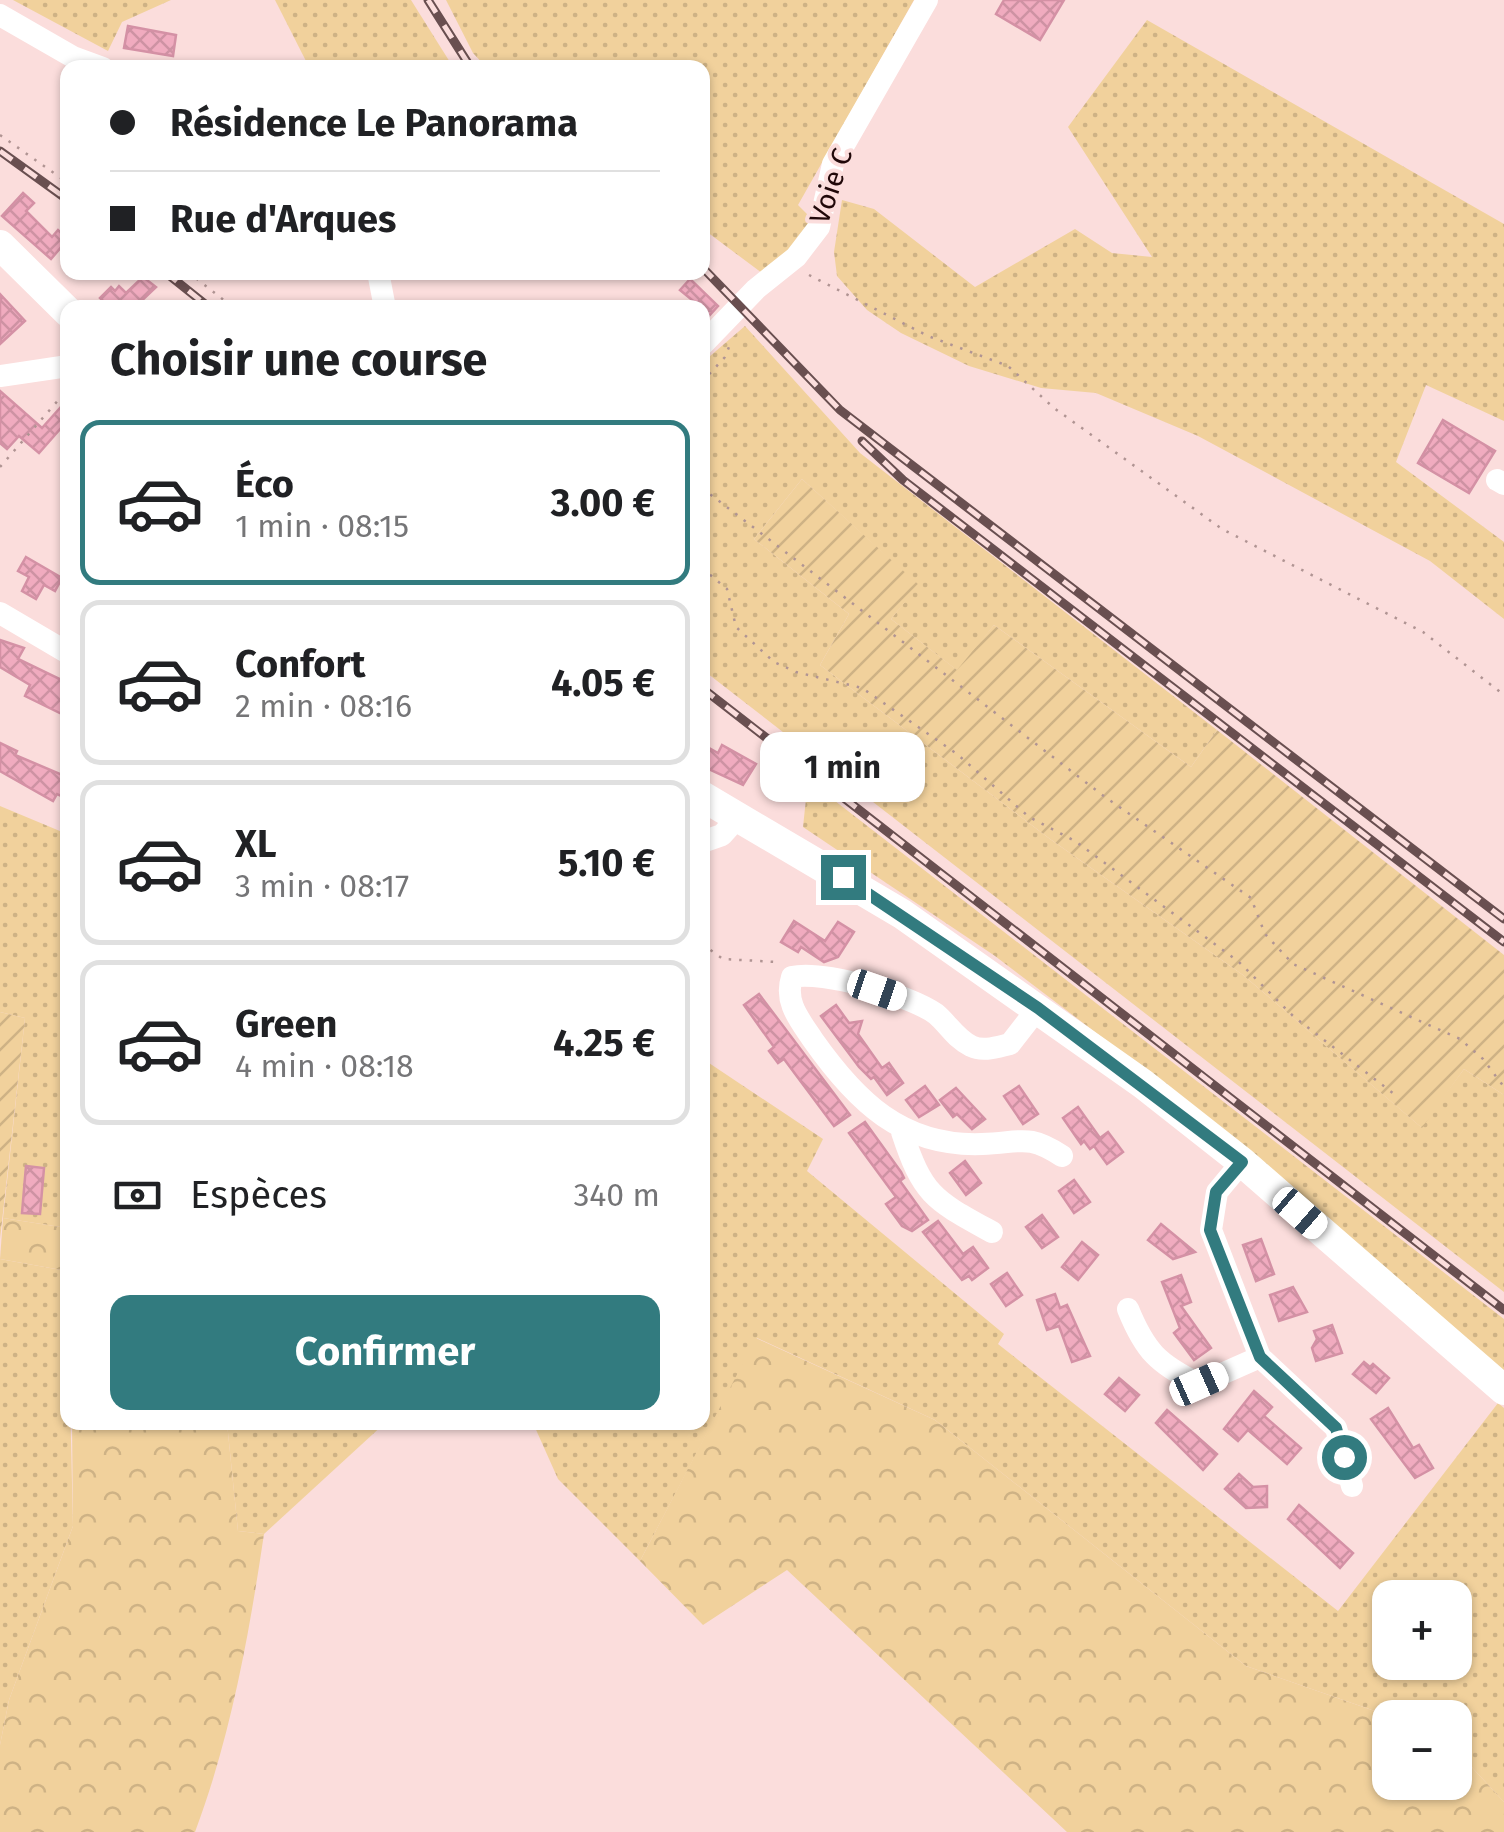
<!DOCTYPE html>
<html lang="fr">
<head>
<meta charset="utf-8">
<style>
  body { margin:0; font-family:"Fira Sans",sans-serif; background:#f6f6f6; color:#202124; height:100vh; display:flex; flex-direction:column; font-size:38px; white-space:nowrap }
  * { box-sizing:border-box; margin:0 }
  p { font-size:32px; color:#757577 }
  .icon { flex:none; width:55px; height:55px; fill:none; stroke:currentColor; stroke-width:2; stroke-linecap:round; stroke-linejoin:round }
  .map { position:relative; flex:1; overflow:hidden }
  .side { position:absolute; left:60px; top:300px; width:650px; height:1130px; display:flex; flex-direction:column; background:#fff; border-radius:20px; box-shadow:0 2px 8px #0004 }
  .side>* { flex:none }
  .hud { position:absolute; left:60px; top:60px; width:650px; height:220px; border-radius:20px; box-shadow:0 2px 8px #0004; display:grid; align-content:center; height:220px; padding:0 50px; background:#fff }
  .controls { position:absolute; left:1372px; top:1580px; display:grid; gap:20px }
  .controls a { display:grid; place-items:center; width:100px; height:100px; border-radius:20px; background:#fff; box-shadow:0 2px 8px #0004; font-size:50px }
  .end { position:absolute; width:45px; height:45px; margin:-22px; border:12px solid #327b7f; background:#fff; box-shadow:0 0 0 5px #fff }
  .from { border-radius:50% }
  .bubble { position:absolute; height:70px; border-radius:20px; background:#fff; box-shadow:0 2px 8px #0004; font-size:32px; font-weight:700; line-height:70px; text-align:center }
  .car { position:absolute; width:30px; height:60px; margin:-30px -15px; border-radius:12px; box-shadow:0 0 8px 2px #0007; background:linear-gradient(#fff 24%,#345 0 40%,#fff 0 76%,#345 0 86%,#fff 0) }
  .hud b { display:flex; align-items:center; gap:35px; height:95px; font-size:38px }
  .hud b+b { border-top:2px solid #e0e0e0 }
  .hud i { width:25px; height:25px; background:#202124 }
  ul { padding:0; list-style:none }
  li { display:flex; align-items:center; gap:30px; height:165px; margin:0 20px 15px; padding:0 30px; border:5px solid #e0e0e0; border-radius:20px }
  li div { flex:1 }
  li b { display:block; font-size:38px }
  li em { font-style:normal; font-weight:700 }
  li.active { border-color:#327b7f }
  li>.icon { width:90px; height:90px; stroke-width:1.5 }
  h2 { padding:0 50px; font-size:45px; line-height:120px }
  .pay { display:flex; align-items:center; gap:25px; height:110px; padding:0 50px; font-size:38px }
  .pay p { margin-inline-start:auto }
  .action { display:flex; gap:20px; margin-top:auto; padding:20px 50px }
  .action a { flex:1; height:115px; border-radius:20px; background:#327b7f; color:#fff; font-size:40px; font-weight:700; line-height:115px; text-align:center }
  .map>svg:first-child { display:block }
  .grass { fill:url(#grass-dots); fill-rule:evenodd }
  .forest { fill:url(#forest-crowns) }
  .garden { fill:url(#garden-furrows) }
  .building { fill:url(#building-cross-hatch); stroke:#d491a5; stroke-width:2.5 }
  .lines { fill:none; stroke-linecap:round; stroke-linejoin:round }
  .path { stroke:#b09493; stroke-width:2.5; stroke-dasharray:2.5 8; stroke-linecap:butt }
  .minor { stroke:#fff; stroke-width:22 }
  .major { stroke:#fff; stroke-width:30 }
  .rail-casing { stroke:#694f50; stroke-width:9 }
  .rail { stroke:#fbdddc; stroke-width:5; stroke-dasharray:15; stroke-linecap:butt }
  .route { stroke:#327b7f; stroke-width:12 }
  .labels { text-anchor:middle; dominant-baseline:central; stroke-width:8; stroke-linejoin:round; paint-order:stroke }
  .street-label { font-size:28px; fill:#200809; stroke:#fbdddc }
</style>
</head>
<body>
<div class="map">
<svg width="1504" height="1832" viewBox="0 0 1504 1832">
  <defs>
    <pattern id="grass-dots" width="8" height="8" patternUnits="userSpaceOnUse" patternTransform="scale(2.5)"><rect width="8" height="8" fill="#f1d19c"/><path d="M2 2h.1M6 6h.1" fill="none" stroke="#ceb285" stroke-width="1.8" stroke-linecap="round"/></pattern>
    <pattern id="forest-crowns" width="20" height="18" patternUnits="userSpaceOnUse" patternTransform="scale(2.5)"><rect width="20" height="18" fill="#f1d19c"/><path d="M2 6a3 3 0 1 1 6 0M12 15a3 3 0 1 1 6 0" fill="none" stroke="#ceb285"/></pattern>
    <pattern id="garden-furrows" width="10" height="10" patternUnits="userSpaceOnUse" patternTransform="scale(2.5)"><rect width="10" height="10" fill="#f1d19c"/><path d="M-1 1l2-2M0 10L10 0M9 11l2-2" fill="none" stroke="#ceb285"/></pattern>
    <pattern id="building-cross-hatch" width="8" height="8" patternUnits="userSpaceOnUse" patternTransform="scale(2.5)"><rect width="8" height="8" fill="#f0abbf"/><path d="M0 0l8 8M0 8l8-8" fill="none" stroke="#ce92a3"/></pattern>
  </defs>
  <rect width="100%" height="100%" fill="#fbdddc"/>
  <g class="grass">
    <path d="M13 0H171L122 22 108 51Z"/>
    <path d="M275 0H411L453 67H309Z"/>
    <path d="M446 0H914L798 205 811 218 799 243 762 273 703 229 702 68 486 67 473 53Z"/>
    <path d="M1147 20 1504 224V421L1426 385 1396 462 1504 542V619L1430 561 1198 436 1096 393 1041 388 969 366 901 333 867 310 837 276 834 252 842 200 874 209 975 287 1075 229 1112 253 1152 257 1068 127Z"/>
    <path d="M745 326 860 453 1217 730 1191 767 994 625 958 671 891 619 918 585 802 479 754 539 849 614 820 665 1050 839 1243 975 1421 1127 1464 1069 1504 1095V1292L703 670 702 363Z"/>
    <path d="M808 780 1504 1319V1374L1245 1146 995 956 803 827Z"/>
    <path d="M0 806 67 834V1228L3 1218 25 1018 0 1012Z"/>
    <path d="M703 1059 823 1139 807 1171 1004 1334 998 1344 1338 1611 1498 1403 1504 1408V1802L1455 1749V1718L1392 1717 1246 1666 935 1420 757 1338 640 1561 558 1479 533 1423 702 1422ZM1390 1598H1455V1662H1390Z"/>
    <path d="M0 1259 67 1271 73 1526 9 1700 0 1745Z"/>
    <path d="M227 1423H385L264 1534 238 1531Z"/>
  </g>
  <g class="forest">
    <path d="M3 1218 67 1228V1271L0 1259Z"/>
    <path d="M756 1338 935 1420 1246 1666 1392 1717 1390 1782H1455V1749L1504 1802V1832H1067L787 1570 703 1625 640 1561Z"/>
    <path d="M72 1423H227L238 1531 264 1534C249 1635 231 1736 195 1832H0V1745L9 1700 73 1526Z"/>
  </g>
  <g class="garden">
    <path d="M802 479 919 585 891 619 957 670 994 625 1191 767 1217 730 1504 955V1095L1464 1069 1422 1128 1243 975 1050 839 820 665 849 614 754 539Z"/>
    <path d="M0 1012 25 1018 0 1239Z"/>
  </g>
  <g class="building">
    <path d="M1004 0H1064L1040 40 996 14Z"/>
    <path d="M128 26 176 35 173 56 124 48Z"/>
    <path d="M23 193 34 203 26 211 52 237 58 230 68 239 51 259 2 216Z"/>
    <path d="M143 277 156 287 134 308H110L100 298 111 287 115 291 119 286 126 293Z"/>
    <path d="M690 279 718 306 708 317 702 308 680 290Z"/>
    <path d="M0 294 25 321 0 344Z"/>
    <path d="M0 391 42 428 68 399V420L39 453 19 436 7 449 0 443Z"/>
    <path d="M1443 420 1495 451 1469 493 1418 463Z"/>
    <path d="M26 557 62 578 55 591 44 585 36 599 22 591 29 577 18 571Z"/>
    <path d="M0 640 24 648 18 659 68 683V717L25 696 30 685 0 667Z"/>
    <path d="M0 743 17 751 15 755 65 776 68 799 57 794 53 801 0 771Z"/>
    <path d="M702 744 718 753 722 745 756 764 743 785 702 766Z"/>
    <path d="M794 921 825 941 838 922 854 932 838 957 824 962 801 947 798 952 781 942Z"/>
    <path d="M759 994 850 1115 834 1126 784 1059 778 1063 769 1051 774 1047 744 1005Z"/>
    <path d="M836 1005 849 1023 862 1021 858 1034 882 1068 889 1063 903 1083 887 1095 874 1077 871 1079 859 1067 821 1016Z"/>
    <path d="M925 1086 939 1105 919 1117 906 1100Z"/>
    <path d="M1019 1086 1038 1114 1023 1124 1004 1096Z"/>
    <path d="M956 1088 985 1119 972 1129 957 1114 953 1117 940 1100Z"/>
    <path d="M1078 1107 1100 1138 1108 1132 1123 1152 1107 1164 1094 1146 1090 1149 1084 1141 1081 1144 1063 1118Z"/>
    <path d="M865 1122 901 1172 904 1178 900 1181 928 1220 912 1231 902 1226 886 1204 896 1197 849 1133Z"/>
    <path d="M965 1161 981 1183 966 1195 950 1173Z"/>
    <path d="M26 1166 44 1168 40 1214 22 1213Z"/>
    <path d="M1074 1180 1090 1202 1074 1213 1059 1191Z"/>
    <path d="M1042 1215 1058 1237 1042 1248 1026 1227Z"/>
    <path d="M938 1221 963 1254 973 1247 988 1268 972 1280 969 1276 962 1280 923 1232Z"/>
    <path d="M1161 1224 1195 1252 1173 1259 1148 1240Z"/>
    <path d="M1261 1239 1274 1274 1256 1281 1243 1245Z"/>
    <path d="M1082 1242 1098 1255 1078 1280 1062 1267Z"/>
    <path d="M1007 1273 1022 1295 1006 1306 991 1284Z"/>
    <path d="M1181 1275 1191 1302 1181 1306 1211 1348 1194 1360 1174 1333 1180 1328 1162 1282Z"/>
    <path d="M1293 1287 1307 1312 1279 1321 1270 1295Z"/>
    <path d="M1055 1294 1060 1308 1067 1305 1090 1356 1072 1362 1059 1326 1047 1330 1037 1300Z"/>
    <path d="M1332 1325 1342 1353 1316 1361 1312 1348 1317 1339 1314 1331Z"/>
    <path d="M1364 1362 1370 1367 1373 1364 1389 1378 1376 1393 1353 1374Z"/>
    <path d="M1119 1378 1139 1395 1125 1411 1105 1394Z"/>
    <path d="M1254 1391 1272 1407 1264 1416 1301 1448 1287 1464 1248 1430 1238 1441 1224 1429Z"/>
    <path d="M1388 1408 1413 1448 1419 1445 1433 1468 1415 1478 1371 1419Z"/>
    <path d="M1167 1410 1217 1454 1203 1470 1156 1423Z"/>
    <path d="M1239 1474 1253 1487 1267 1486V1507L1246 1508 1225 1489Z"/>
    <path d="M1299 1505 1353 1553 1340 1568 1288 1519Z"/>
  </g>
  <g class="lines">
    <g class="path">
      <path d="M0 135 68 183"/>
      <path d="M188 272 234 308"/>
      <path d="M809 275 928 336 1008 366 1054 408 1222 529 1423 632 1504 695"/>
      <path d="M702 382 725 357 729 347"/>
      <path d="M0 467 68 389"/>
      <path d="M702 488 1105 797 1251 898 1265 934 1293 964 1460 1039 1483 1059 1504 1087"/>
      <path d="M702 568 727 589 736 627 774 662 796 672 862 688 957 754 1029 817 1075 841 1239 962 1293 1016 1394 1094"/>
      <path d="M702 944 723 959 777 962"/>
    </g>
    <g class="minor">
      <path d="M0 15 73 57 103 68"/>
      <path d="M378 272 385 308"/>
      <path d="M702 345 756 289 796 257 819 227 833 164 927 0"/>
      <path d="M0 376 68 366"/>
      <path d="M1497 480 1504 484"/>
      <path d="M0 613 68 653"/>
      <path d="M702 842 722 835 739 816"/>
      <path d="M1038 1008 1010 1044C997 1047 983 1052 971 1046 956 1039 948 1024 936 1014 910 995 822 970 792 977 784 1002 799 1019 813 1040 856 1101 902 1147 982 1144 1021 1143 1027 1133 1062 1156"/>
      <path d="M902 1132C923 1196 934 1200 992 1232"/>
      <path d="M1242 1162 1217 1192 1211 1230 1260 1357 1336 1428 1352 1486"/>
      <path d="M1128 1309C1145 1351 1158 1364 1199 1384L1260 1357"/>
    </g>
    <g class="major">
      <path d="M0 245 68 312"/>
      <path d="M702 796 902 914 1143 1084 1242 1162 1504 1390"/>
    </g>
    <defs>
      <g id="rail">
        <path d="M428 0 471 68"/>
        <path d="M0 151 68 200"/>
        <path d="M702 267 840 410 1504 919"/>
        <path d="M165 272 210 308"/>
        <path d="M862 441 903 480 1504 942"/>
        <path d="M702 688 1504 1310"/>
      </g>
    </defs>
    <use href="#rail" class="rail-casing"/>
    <use href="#rail" class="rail"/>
  </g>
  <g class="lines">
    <path class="route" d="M843 877 1038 1008 1242 1162 1216 1192 1210 1230 1260 1357 1336 1428 1344 1457"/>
  </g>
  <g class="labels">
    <g class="street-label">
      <text transform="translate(831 186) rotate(-71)">Voie C</text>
    </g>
  </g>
</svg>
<div class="controls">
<a>+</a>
<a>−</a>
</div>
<i class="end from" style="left:1344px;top:1457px"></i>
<i class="end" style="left:843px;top:877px"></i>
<div class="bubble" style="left:760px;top:732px;width:165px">1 min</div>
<i class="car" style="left:877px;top:990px;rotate:109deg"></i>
<i class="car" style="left:1300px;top:1213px;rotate:131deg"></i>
<i class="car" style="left:1199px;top:1384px;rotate:66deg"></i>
<div class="hud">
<b><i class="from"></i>Résidence Le Panorama</b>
<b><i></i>Rue d'Arques</b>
</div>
<section class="side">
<h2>Choisir une course</h2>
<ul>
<li class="active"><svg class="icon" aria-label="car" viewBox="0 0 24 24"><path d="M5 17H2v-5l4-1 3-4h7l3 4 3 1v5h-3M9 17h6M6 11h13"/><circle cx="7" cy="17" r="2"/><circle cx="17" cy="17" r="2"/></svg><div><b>Éco</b><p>1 min · 08:15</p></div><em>3.00 €</em></li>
<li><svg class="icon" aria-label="car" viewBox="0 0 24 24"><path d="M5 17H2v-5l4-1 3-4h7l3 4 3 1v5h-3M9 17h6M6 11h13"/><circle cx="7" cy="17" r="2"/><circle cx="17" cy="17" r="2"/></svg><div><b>Confort</b><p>2 min · 08:16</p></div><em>4.05 €</em></li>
<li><svg class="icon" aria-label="car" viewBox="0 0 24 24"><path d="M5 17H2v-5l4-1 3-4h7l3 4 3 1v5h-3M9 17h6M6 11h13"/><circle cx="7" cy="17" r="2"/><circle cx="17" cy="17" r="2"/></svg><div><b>XL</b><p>3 min · 08:17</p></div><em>5.10 €</em></li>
<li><svg class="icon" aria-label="car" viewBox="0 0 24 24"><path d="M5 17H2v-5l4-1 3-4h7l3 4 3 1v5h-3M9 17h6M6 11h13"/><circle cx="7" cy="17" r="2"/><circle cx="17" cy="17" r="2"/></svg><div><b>Green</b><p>4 min · 08:18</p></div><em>4.25 €</em></li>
</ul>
<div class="pay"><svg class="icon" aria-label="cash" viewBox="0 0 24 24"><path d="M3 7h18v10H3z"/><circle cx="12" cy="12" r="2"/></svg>Espèces<p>340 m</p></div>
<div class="action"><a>Confirmer</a></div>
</section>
</div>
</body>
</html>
